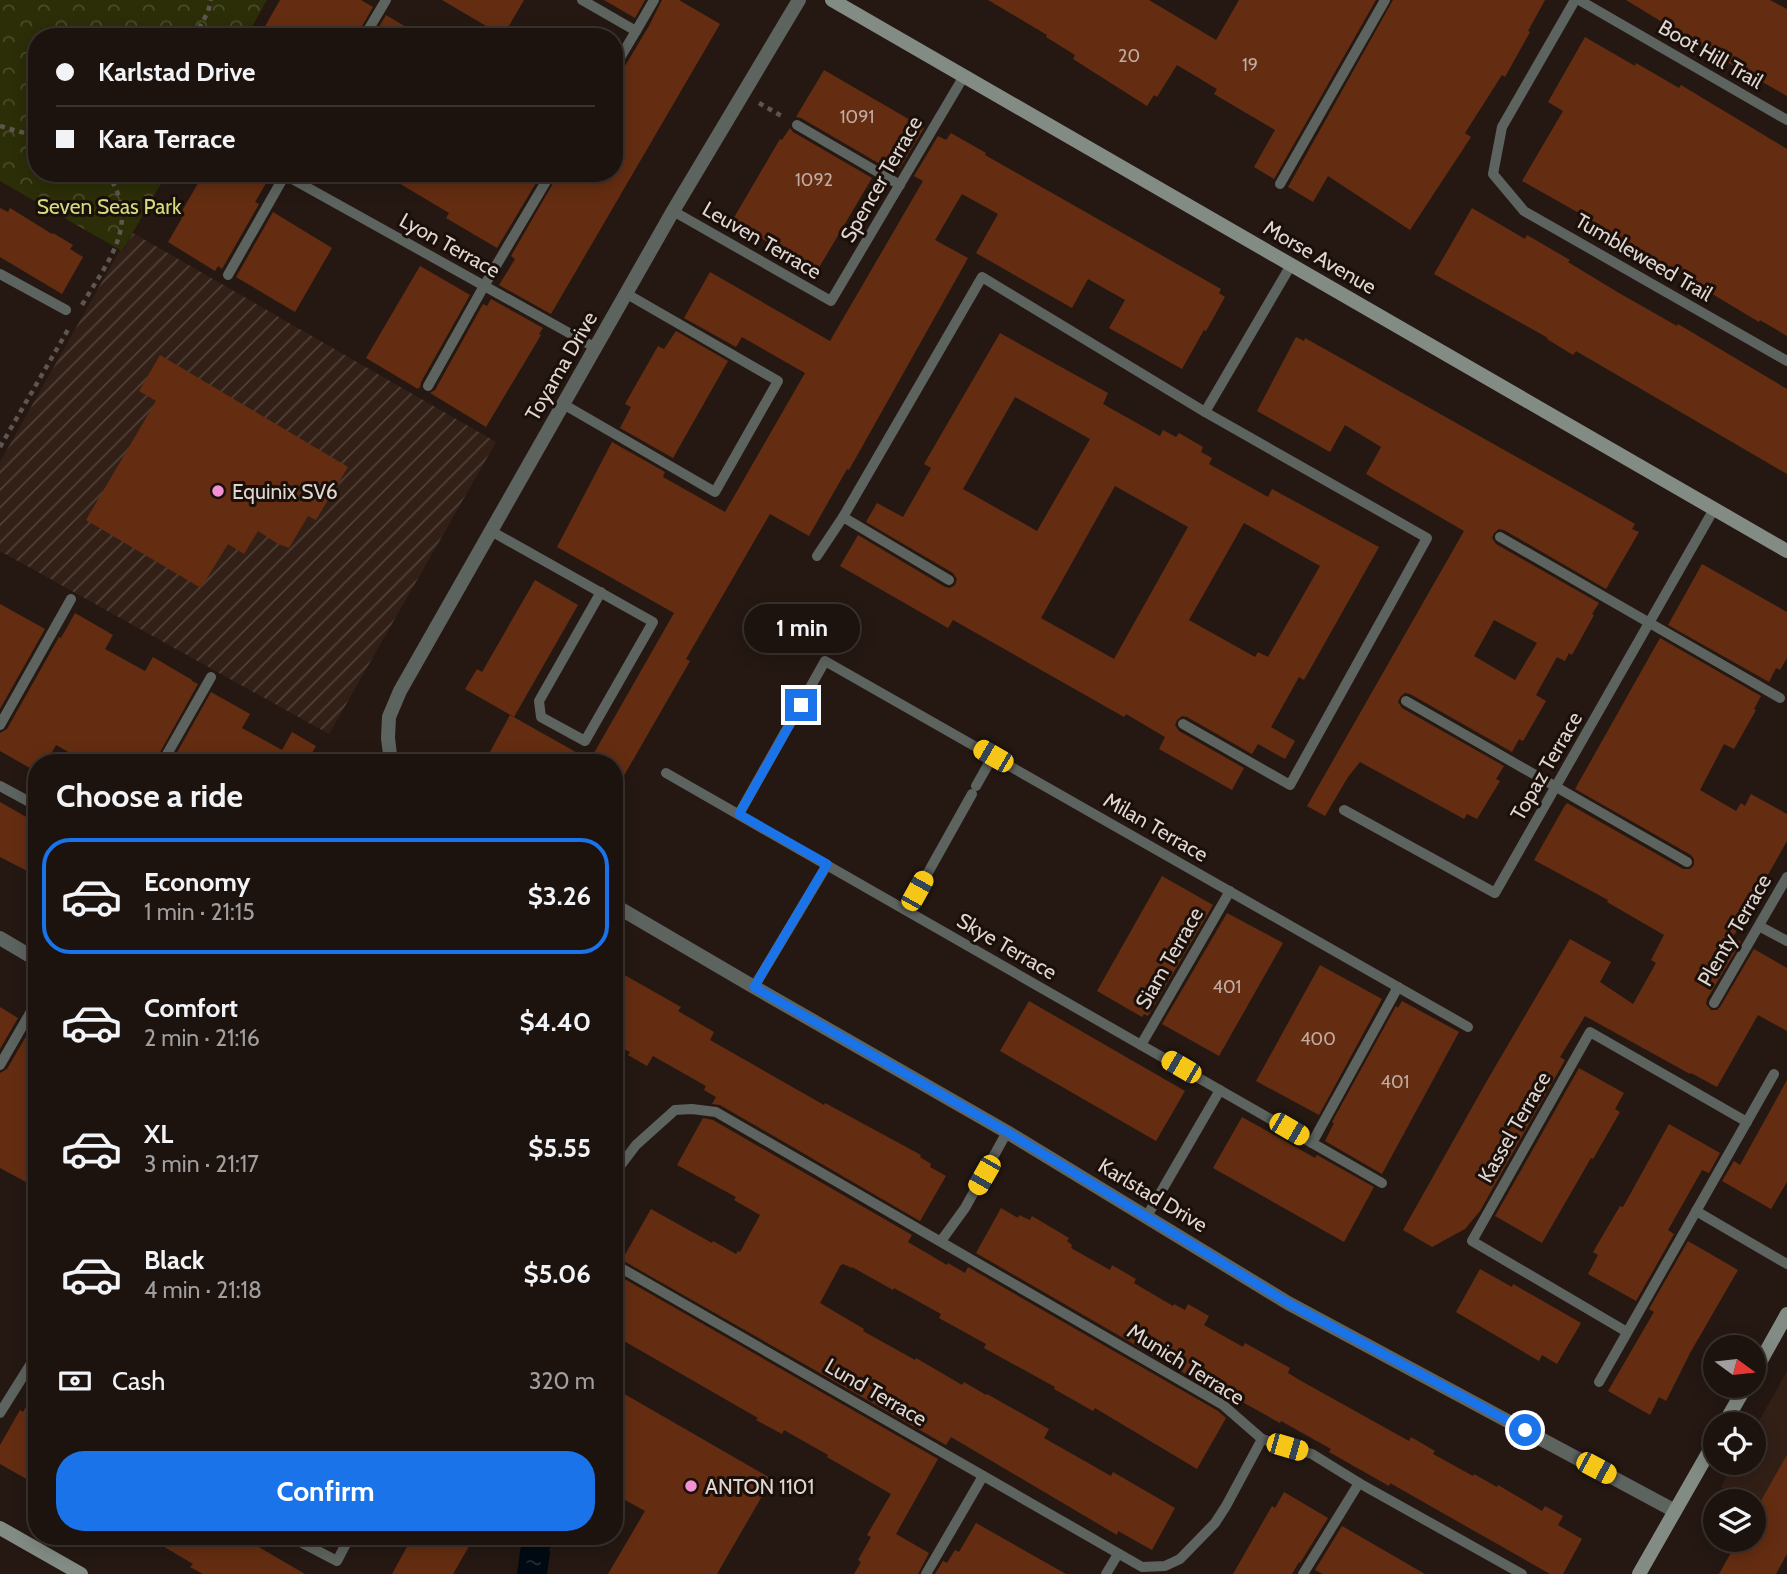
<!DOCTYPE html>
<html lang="en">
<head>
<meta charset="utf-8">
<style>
  body { margin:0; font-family:Cabin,sans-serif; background:#251b17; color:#f1f3f6; height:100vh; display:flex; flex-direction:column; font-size:26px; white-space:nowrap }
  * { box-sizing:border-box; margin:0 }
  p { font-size:23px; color:#a09e9e }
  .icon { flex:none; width:38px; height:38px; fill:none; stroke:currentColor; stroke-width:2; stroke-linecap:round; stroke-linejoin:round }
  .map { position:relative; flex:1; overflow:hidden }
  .details { position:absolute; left:28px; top:754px; width:595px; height:791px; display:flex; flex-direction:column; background:#1c120e; border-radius:28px; box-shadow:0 4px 18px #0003,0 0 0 2px #3a322e }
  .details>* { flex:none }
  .guide { position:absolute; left:28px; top:28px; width:595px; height:154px; border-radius:28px; box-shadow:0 4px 18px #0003,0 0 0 2px #3a322e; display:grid; align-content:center; height:154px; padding:0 28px; background:#1c120e }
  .needle { width:46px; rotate:105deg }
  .tools { position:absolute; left:1703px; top:1335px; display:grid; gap:14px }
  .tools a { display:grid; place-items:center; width:63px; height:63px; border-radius:50%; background:#1c120e; box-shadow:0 4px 18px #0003,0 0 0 2px #3a322e; font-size:35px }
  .end { position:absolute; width:32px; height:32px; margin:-16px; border:9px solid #1a73e8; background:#fff; box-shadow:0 0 0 4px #fff }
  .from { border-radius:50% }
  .bubble { position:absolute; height:49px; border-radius:24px; background:#1c120e; box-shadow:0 4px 18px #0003,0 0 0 2px #3a322e; font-size:23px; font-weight:700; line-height:49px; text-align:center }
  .car { position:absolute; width:21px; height:42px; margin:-21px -10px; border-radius:9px; box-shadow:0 0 5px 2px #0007; background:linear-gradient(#f5c518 24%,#345 0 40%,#f5c518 0 76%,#345 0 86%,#f5c518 0) }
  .guide b { display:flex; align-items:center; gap:24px; height:66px; font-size:26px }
  .guide b+b { border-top:2px solid #3a322e }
  .guide i { width:18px; height:18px; background:#f1f3f6 }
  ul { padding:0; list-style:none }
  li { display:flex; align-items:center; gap:21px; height:116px; margin:0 14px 10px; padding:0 14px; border:4px solid transparent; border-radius:28px }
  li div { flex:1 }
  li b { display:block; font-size:26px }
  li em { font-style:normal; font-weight:700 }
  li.selected { border-color:#1a73e8 }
  li>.icon { width:63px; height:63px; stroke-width:1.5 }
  h2 { padding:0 28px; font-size:32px; line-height:84px }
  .pay { display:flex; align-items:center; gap:18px; height:77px; padding:0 28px; font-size:26px }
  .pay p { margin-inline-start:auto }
  .cta { display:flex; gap:14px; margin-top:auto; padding:14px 28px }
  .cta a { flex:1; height:80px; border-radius:28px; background:#1a73e8; color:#fff; font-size:28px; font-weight:700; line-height:80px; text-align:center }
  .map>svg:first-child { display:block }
  .built { fill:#322017 }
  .industrial { fill:url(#industrial-furrows) }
  .park { fill:url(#park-crowns) }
  .water { fill:url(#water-ripples) }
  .building { fill:#642d11; fill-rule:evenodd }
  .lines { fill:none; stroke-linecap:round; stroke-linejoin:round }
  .path { stroke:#60544f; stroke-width:4.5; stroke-dasharray:5 5; stroke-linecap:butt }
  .lane { stroke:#5d635f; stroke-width:10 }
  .street { stroke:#5d635f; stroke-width:14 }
  .secondary { stroke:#828c85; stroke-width:14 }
  .route { stroke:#1a73e8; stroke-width:9 }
  .poi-dot { fill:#f491d3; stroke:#1b0f0a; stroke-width:2.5 }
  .labels { text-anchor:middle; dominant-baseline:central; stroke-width:6; stroke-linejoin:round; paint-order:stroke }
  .number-label { font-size:18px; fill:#c0aca2 }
  .street-label { font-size:21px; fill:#dfd6d2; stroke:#1b0f0a }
  .park-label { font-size:21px; fill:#d2db7e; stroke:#1b0f0a }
  .poi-label { font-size:21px; fill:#dfd6d2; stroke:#1b0f0a; text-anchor:start }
</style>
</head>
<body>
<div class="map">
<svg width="1787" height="1574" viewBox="0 0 1787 1574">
  <defs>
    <pattern id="industrial-furrows" width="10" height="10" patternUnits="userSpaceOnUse" patternTransform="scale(1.75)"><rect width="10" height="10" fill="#322017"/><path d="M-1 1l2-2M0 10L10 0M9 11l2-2" fill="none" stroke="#4f4038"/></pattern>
    <pattern id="park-crowns" width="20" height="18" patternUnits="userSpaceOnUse" patternTransform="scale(1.75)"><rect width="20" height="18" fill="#2b2e07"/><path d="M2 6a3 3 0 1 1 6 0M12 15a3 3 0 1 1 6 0" fill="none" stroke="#494c2a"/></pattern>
    <pattern id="water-ripples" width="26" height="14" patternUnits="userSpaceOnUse" patternTransform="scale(1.75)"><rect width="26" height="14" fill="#000a12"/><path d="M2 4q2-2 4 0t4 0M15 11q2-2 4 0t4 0" fill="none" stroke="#252d34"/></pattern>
  </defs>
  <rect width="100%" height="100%" fill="#251813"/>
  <path class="built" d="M1787 1371V1524L1754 1505V1502L1747 1501 1721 1487 1734 1463H1754V1430Z"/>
  <path class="industrial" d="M133 233 496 442 329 734 0 551V462L120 250 123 251Z"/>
  <path class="park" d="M0 0H267L246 37H37V173H167L122 251 0 181Z"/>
  <path class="water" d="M522 1537 552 1539 547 1574H517Z"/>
  <g class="building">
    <path d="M280 0H361L373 7 356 37H259Z"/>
    <path d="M442 0H524L503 36Z"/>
    <path d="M604 0H645L635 18Z"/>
    <path d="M662 0H679L720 24 551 314 499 285 515 259 511 256 559 173H614V84L649 26Z"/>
    <path d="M988 0H1149L1216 40 1239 0H1376L1274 179 1254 167 1275 130 1214 94 1217 89 1177 65 1157 97 1154 95 1147 106 1073 59 1075 55 1046 37 1047 35Z"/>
    <path d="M1393 0H1545L1528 31 1530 32 1505 77 1502 75 1465 133 1471 137 1410 230 1328 176 1313 202 1288 187Z"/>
    <path d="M1626 0H1770L1787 9V96L1702 48 1703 47Z"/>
    <path d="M386 15 423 37H373Z"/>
    <path d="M1585 37 1635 66 1636 63 1679 88 1681 85 1787 149V336L1760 320 1759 322 1669 268 1668 270 1623 244 1624 242 1578 215 1579 213 1522 181 1563 111 1548 102Z"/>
    <path d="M824 70 924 128 900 168 883 159 880 164 801 118 796 117Z"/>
    <path d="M790 128 793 132 872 178 817 271 732 221 780 139 782 140Z"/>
    <path d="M951 133 986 153 985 155 1221 289 1219 293 1225 297 1206 331 1204 330 1182 369 1109 328 1125 300 1088 279 1072 308 976 253 998 214 962 194 935 240 968 258 849 470 847 469 809 536 770 514 686 659 690 661 614 793V763H484L510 715 590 760 674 613 557 547 612 442 665 472 663 477 725 512 805 373 742 337 736 347 684 318 710 272 830 341 923 181 914 176 938 136 946 140Z"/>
    <path d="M204 173H272L255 202 259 204 222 269 218 266 215 271 168 242 182 218 179 216Z"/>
    <path d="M382 173H542L497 248 446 218 449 213Z"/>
    <path d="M0 208 8 212 10 208 52 234 53 233 73 245 70 249 83 257 62 294 0 257Z"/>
    <path d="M1472 208 1525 239 1527 235 1570 260 1568 262 1619 293 1677 326 1678 324 1787 389V474L1576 351 1573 355 1547 339 1548 338 1434 274Z"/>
    <path d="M273 212 332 248 295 312 236 277Z"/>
    <path d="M420 266 470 295 421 382 420 388 419 387 418 389 366 358Z"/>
    <path d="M491 299 543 328 539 334 541 335 486 427 430 393 435 390 483 304 487 306Z"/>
    <path d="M676 331 728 361 673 458 620 428 631 407 625 404 658 346 664 349Z"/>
    <path d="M1000 333 1108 393 1103 404 1160 436 1163 430 1176 437 1179 433 1203 447 1201 452 1212 458 1209 464 1268 497 1272 489 1379 547 1304 680 1299 677 1271 727 1295 741 1285 759 1258 744 1252 754 1187 717 1182 716 1177 720 1175 725 1179 731 1244 768 1232 790 1159 749 1165 737 1126 714 1124 717 953 620 948 628 840 566 858 535 945 587 950 588 955 585 957 579 953 573 866 522 877 503 903 517 931 468 924 464ZM1015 397 1090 439 1037 531 963 489ZM1115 486 1188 527 1114 659 1041 618ZM1244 523 1320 566 1268 657 1258 652 1255 657 1189 620Z"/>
    <path d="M1296 337 1304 341 1305 338 1611 510 1635 524 1632 529 1639 532 1606 589 1504 530 1499 529 1494 533 1492 538 1496 544 1599 603 1592 614 1594 615 1572 655 1569 653 1565 661 1557 657 1536 695 1546 701 1523 741 1519 739 1512 752 1410 694 1405 693 1400 697 1398 702 1402 708 1504 766 1496 779 1500 781 1477 819 1467 814 1464 819 1360 762 1348 777 1325 816 1307 806 1464 531 1366 474 1381 447 1345 425 1330 452 1257 411ZM1494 620 1537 643 1515 680 1474 656Z"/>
    <path d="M160 355 348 467 316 520 308 516 289 548 278 544 258 531 244 554 228 544 201 588 86 520 156 401 139 391Z"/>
    <path d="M1702 564 1787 612V658L1780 670 1776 668 1769 682 1668 625Z"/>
    <path d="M535 580 578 605 514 717 465 689 477 669 482 672Z"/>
    <path d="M0 604 45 629 0 709Z"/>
    <path d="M75 613 113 635 105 649 145 671 153 657 192 680V681L198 684 154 763H88L56 745 46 763H37V772L0 751V733L7 729 59 637 61 638Z"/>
    <path d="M1660 638 1761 696 1754 709 1756 710 1734 749 1724 744 1700 790 1736 811 1741 803 1745 806 1751 794 1787 814V841L1733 937 1741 942 1707 999 1706 1004 1711 1010H1717L1720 1007 1754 949 1787 968V1031L1758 1015 1717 1087 1691 1073 1690 1074 1585 1016 1560 1057 1565 1060 1480 1211 1465 1229 1432 1247 1403 1230 1488 1079 1570 939 1611 962 1600 982 1633 1004 1656 963 1651 960 1664 935 1607 902 1608 900 1534 860 1564 807 1567 803 1683 869H1690L1694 865V859L1691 855 1575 789Z"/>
    <path d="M211 692 250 714 242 728 282 750 292 732 316 746 306 763H171Z"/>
    <path d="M0 802 37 823V876L0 857Z"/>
    <path d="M1162 876 1213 905 1148 1016 1144 1014 1142 1017 1097 991Z"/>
    <path d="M1227 913 1283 943 1219 1056 1162 1024Z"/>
    <path d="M1320 965 1382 999 1319 1115 1256 1081Z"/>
    <path d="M614 969 681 1007 678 1011 714 1032 710 1040 824 1105 825 1103 921 1155 920 1157 931 1164 930 1167 946 1176 920 1221 720 1105 712 1104 716 1097 704 1090 706 1086 653 1056 647 1066 628 1055 630 1052 614 1044Z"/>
    <path d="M1029 1001 1185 1091 1156 1141 1000 1051Z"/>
    <path d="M1402 1001 1459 1032 1382 1174 1325 1141 1334 1123 1332 1122 1396 1006 1398 1008Z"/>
    <path d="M0 1007 18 1018 0 1049Z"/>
    <path d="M32 1026 37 1028V1188L0 1168V1073L7 1069Z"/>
    <path d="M1579 1068 1624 1093 1615 1109 1620 1112 1593 1159 1591 1158 1542 1243 1495 1216Z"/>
    <path d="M1787 1080V1182L1771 1209 1722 1181 1734 1161 1740 1165Z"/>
    <path d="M1242 1117 1315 1158 1317 1155 1374 1187 1344 1242 1213 1168Z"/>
    <path d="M703 1118 713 1120 912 1235 908 1242 947 1265 948 1263 965 1273 968 1267 1218 1411 1226 1418 1197 1469 1095 1408 1093 1411 1054 1389 1055 1387 984 1348 986 1344 939 1318 941 1314 894 1288 893 1290 852 1267V1268L843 1264 840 1266 820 1303 864 1329 863 1331 915 1360 916 1358 962 1385 964 1382 986 1395 987 1394 1049 1429 1044 1438 1111 1476 1113 1472 1175 1508 1152 1550 1118 1531 1117 1535 951 1437 946 1445 622 1260 651 1209 712 1243 713 1241 736 1254 738 1251 740 1252 760 1215 734 1200 736 1197 677 1165Z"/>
    <path d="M1669 1124 1720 1153 1709 1173 1702 1170 1668 1230 1674 1234 1636 1301 1588 1274 1598 1255 1593 1252 1620 1206 1623 1207Z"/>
    <path d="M1001 1208 1018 1218 1019 1215 1030 1220 1032 1216 1069 1238 1067 1241 1072 1245 1071 1248 1110 1270 1112 1265 1136 1279 1134 1283 1173 1306 1174 1304 1185 1310 1188 1304 1209 1316 1204 1325 1243 1347 1245 1343 1290 1368 1288 1373 1303 1382 1409 1441 1411 1437 1435 1451 1433 1454 1473 1476 1474 1474 1497 1487 1498 1485 1542 1511 1545 1506 1563 1516 1558 1525 1582 1539 1563 1574H1550L1390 1483 1389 1486 1329 1452 1331 1449 1281 1421 1280 1423 1237 1399 1234 1404 1227 1398 976 1253Z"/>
    <path d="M1688 1241 1738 1270 1690 1353 1666 1401 1659 1397 1650 1415 1608 1391 1651 1317 1654 1312 1649 1309Z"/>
    <path d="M1480 1269 1512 1287 1513 1284 1581 1323 1557 1364 1542 1355 1539 1361 1456 1312Z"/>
    <path d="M614 1273 938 1459 896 1534 929 1553 918 1574H854L861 1562 858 1560 871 1537 867 1535 891 1494 827 1457 828 1455 784 1430 782 1434 756 1420 758 1418 624 1341 625 1338 614 1332Z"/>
    <path d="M37 1387V1485L0 1464V1445L20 1410 23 1412Z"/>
    <path d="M614 1388 772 1479 717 1574H608L645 1511 614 1494Z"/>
    <path d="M1787 1455V1554L1776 1574H1719L1738 1540H1754V1513Z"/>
    <path d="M1284 1492 1328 1518 1300 1563 1299 1562 1292 1574H1233L1272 1506 1275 1508Z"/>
    <path d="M976 1523 1066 1574H935L943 1561 947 1563 955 1550 959 1552Z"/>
    <path d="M1342 1526 1425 1574H1323L1315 1570Z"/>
    <path d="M146 1536H240L305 1574H203L190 1567 193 1564Z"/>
    <path d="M413 1536H427L440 1544 444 1536H475L453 1574H392Z"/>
  </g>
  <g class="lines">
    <g class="path">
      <path d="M194 37 208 12 211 0"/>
      <path d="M759 103 785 118"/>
      <path d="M0 126 28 134 37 131"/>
      <path d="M82 305C108 260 142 224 107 173"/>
      <path d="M0 447 69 328"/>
    </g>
    <g class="lane">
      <path d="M582 0 636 31 654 0"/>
      <path d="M1575 0 1502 127 1493 174 1524 211 1787 361"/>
      <path d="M1579 0 1787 120"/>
      <path d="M364 37 386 0"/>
      <path d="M614 68 636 31"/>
      <path d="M797 125 900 185"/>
      <path d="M285 175 596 348"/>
      <path d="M1280 184 1385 0"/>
      <path d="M673 211 831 301 964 76"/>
      <path d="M0 274 66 310"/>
      <path d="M228 275 286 173"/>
      <path d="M428 386 484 286 551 173"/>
      <path d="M563 404 715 492 778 381 627 294"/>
      <path d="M1205 412 1291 265"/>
      <path d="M843 517 949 580"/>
      <path d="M491 531 653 622 585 741 541 717 539 701 601 592"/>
      <path d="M1500 537 1780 698"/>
      <path d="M817 556 843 517 982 277 1205 412 1427 538 1290 785 1183 724"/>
      <path d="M1406 701 1687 862"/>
      <path d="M0 725 71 599"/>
      <path d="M162 763 211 677"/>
      <path d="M666 773 1382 1183"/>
      <path d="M0 786 37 806"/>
      <path d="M976 786 993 756"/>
      <path d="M1344 810 1495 893 1714 509"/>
      <path d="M739 814 825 661 1468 1027"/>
      <path d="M907 910 972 794"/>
      <path d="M1759 926 1787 941"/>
      <path d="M754 987 827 865"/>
      <path d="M1714 1003 1787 877"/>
      <path d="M1141 1045 1230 891"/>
      <path d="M0 1065 37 1001"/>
      <path d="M1312 1143 1398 987"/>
      <path d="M614 1174 636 1145 675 1110 692 1109 716 1112 1223 1405 1262 1439 1312 1454 1359 1483 1522 1574"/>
      <path d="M1696 1211 1787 1264"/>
      <path d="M1147 1216 1220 1090"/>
      <path d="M941 1241 965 1208 1007 1132"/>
      <path d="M614 1264 1142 1567 1165 1566 1180 1559 1215 1523 1226 1506 1262 1439"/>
      <path d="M1627 1332 1472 1241 1590 1032 1747 1122"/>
      <path d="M1599 1382 1774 1074"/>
      <path d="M0 1413 37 1354"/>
      <path d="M289 1536 337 1561 350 1536"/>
      <path d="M926 1574 983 1476"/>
      <path d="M1106 1574 1118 1554"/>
      <path d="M1303 1574 1359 1483"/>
    </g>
    <g class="street">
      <path d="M391 763 388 738 389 717 400 691 673 211 799 0"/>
      <path d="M614 905 754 987 1007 1132 1288 1303 1675 1511"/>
      <path d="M0 938 37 960"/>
    </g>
    <g class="secondary">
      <path d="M832 0 1787 551"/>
      <path d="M1754 1373 1787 1314"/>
      <path d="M1724 1424 1746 1386"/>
      <path d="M0 1528 81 1574"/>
      <path d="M1639 1574 1715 1441"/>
    </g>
  </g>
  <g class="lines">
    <path class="route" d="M801 705 739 814 827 864 754 987 1007 1132 1288 1303 1525 1430"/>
  </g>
  <g class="poi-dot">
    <circle cx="218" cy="491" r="7"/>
    <circle cx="691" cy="1486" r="7"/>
  </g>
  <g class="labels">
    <g class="number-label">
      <text x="1129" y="56">20</text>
      <text x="1250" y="65">19</text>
      <text x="857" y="117">1091</text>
      <text x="814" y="180">1092</text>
      <text x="1227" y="987">401</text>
      <text x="1318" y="1039">400</text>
      <text x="1395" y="1082">401</text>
    </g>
    <g class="street-label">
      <text transform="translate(1711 54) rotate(30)">Boot Hill Trail</text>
      <text transform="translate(881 179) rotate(-60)">Spencer Terrace</text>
      <text transform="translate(762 240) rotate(30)">Leuven Terrace</text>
      <text transform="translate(450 245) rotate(29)">Lyon Terrace</text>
      <text transform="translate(1320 257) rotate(30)">Morse Avenue</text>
      <text transform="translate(1644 257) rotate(30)">Tumbleweed Trail</text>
      <text transform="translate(561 366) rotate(-60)">Toyama Drive</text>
      <text transform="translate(1546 766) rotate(-60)">Topaz Terrace</text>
      <text transform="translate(1156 827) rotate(30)">Milan Terrace</text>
      <text transform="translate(1734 930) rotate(-60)">Plenty Terrace</text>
      <text transform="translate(1007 946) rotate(30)">Skye Terrace</text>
      <text transform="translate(1169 958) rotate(-60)">Siam Terrace</text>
      <text transform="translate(1514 1127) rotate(-60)">Kassel Terrace</text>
      <text transform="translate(1153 1195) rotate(31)">Karlstad Drive</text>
      <text transform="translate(1186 1364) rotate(32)">Munich Terrace</text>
      <text transform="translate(876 1392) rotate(30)">Lund Terrace</text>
    </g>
    <g class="park-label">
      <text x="109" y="206">Seven Seas Park</text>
    </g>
    <g class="poi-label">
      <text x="232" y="491">Equinix SV6</text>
      <text x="705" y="1486">ANTON 1101</text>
    </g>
  </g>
</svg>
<div class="tools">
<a><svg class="needle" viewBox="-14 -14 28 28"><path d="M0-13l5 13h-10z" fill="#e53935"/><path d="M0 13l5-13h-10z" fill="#a09e9e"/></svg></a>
<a><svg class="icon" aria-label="locate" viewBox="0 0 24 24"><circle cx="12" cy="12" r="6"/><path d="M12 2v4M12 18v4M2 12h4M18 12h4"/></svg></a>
<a><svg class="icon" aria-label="layers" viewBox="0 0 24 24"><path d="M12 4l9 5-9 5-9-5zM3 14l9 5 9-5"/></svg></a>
</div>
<i class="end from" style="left:1525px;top:1430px"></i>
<i class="end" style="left:801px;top:705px"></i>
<div class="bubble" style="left:744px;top:604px;width:116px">1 min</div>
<i class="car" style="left:993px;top:756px;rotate:300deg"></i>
<i class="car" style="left:917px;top:891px;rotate:29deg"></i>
<i class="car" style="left:1181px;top:1067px;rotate:300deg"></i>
<i class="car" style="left:1289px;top:1129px;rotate:120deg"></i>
<i class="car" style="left:984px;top:1175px;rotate:210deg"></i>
<i class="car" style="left:1287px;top:1447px;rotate:106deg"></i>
<i class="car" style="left:1596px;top:1468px;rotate:118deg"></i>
<div class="guide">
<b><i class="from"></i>Karlstad Drive</b>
<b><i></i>Kara Terrace</b>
</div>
<section class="details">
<h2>Choose a ride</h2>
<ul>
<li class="selected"><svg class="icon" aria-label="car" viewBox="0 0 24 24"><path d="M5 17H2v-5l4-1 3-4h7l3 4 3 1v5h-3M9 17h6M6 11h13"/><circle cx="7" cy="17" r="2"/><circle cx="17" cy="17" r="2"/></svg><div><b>Economy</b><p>1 min · 21:15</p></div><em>$3.26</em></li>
<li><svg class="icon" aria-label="car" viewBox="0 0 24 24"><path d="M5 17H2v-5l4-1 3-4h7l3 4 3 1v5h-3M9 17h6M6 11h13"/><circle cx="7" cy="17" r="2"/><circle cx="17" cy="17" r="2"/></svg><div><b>Comfort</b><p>2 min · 21:16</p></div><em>$4.40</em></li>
<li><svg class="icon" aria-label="car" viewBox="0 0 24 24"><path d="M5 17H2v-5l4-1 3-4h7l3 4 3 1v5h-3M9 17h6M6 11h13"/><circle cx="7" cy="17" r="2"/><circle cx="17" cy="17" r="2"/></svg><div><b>XL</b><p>3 min · 21:17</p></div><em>$5.55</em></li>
<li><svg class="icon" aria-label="car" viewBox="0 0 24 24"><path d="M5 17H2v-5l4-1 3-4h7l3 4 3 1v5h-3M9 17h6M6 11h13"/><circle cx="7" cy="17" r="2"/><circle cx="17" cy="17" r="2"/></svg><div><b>Black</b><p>4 min · 21:18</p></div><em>$5.06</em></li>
</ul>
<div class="pay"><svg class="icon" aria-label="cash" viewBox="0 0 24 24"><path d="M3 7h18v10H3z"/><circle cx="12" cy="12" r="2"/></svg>Cash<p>320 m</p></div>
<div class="cta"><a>Confirm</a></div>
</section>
</div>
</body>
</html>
